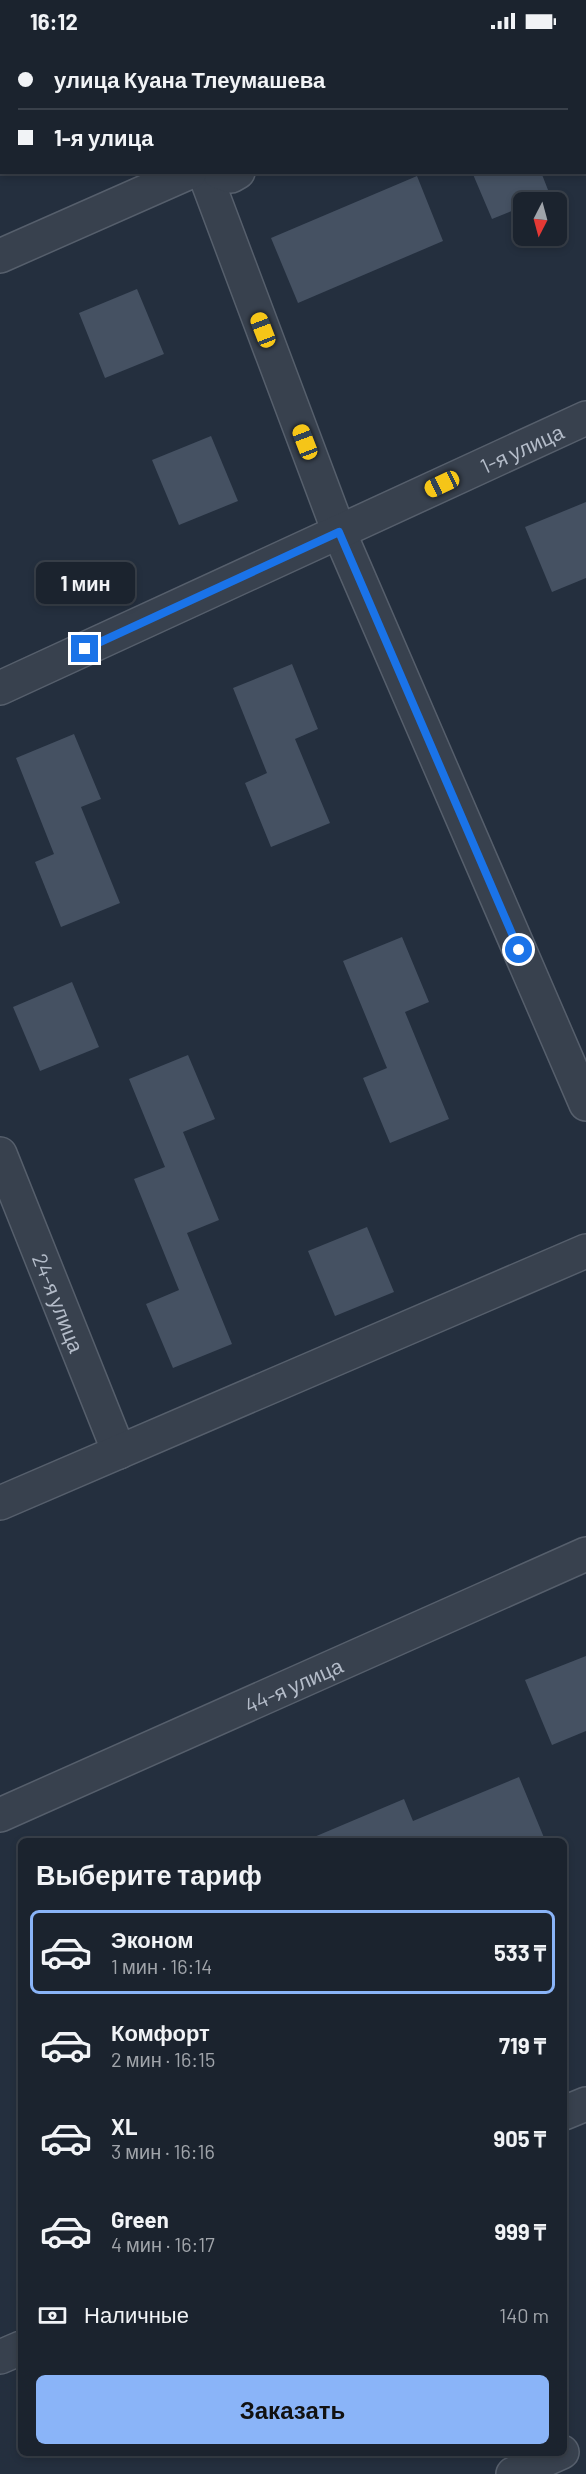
<!DOCTYPE html>
<html lang="ru">
<head>
<meta charset="utf-8">
<style>
  body { margin:0; font-family:Barlow,sans-serif; background:#282f3a; color:#f1f3f6; height:100vh; display:flex; flex-direction:column; font-size:22px; white-space:nowrap }
  * { box-sizing:border-box; margin:0 }
  p { font-size:20px; color:#a0a4aa }
  .icon { flex:none; width:33px; height:33px; fill:none; stroke:currentColor; stroke-width:2; stroke-linecap:round; stroke-linejoin:round }
  .map { position:relative; flex:1; overflow:hidden }
  .panel { position:absolute; left:18px; top:1796px; width:549px; height:618px; display:flex; flex-direction:column; background:#1b232e; border-radius:9px; box-shadow:0 3px 9px #0003,0 0 0 2px #39404a }
  .panel>* { flex:none }
  .banner { position:absolute; left:0px; top:0px; width:586px; height:132px; box-shadow:0 3px 9px #0003,0 0 0 2px #39404a; display:grid; align-content:center; height:132px; padding:0 18px; background:#1b232e }
  .needle { width:39px; rotate:186deg }
  .buttons { position:absolute; left:513px; top:150px; display:grid; gap:12px }
  .buttons a { display:grid; place-items:center; width:54px; height:54px; border-radius:9px; background:#1b232e; box-shadow:0 3px 9px #0003,0 0 0 2px #39404a; font-size:30px }
  .end { position:absolute; width:27px; height:27px; margin:-14px; border:8px solid #1a73e8; background:#fff; box-shadow:0 0 0 3px #fff }
  .from { border-radius:50% }
  .bubble { position:absolute; height:42px; border-radius:9px; background:#1b232e; box-shadow:0 3px 9px #0003,0 0 0 2px #39404a; font-size:20px; font-weight:700; line-height:42px; text-align:center }
  .car { position:absolute; width:18px; height:36px; margin:-18px -9px; border-radius:8px; box-shadow:0 0 4px 2px #0007; background:linear-gradient(#f5c518 24%,#345 0 40%,#f5c518 0 76%,#345 0 86%,#f5c518 0) }
  .banner b { display:flex; align-items:center; gap:21px; height:57px; font-size:22px }
  .banner b+b { border-top:2px solid #39404a }
  .banner i { width:15px; height:15px; background:#f1f3f6 }
  ul { padding:0; list-style:none }
  li { display:flex; align-items:center; gap:18px; height:84px; margin:0 12px 9px; padding:0 6px; border:3px solid transparent; border-radius:9px }
  li div { flex:1 }
  li b { display:block; font-size:22px }
  li em { font-style:normal; font-weight:700 }
  li.selected { border-color:#8ab4f8 }
  li>.icon { width:54px; height:54px; stroke-width:1.5 }
  h2 { padding:0 18px; font-size:27px; line-height:72px }
  .pay { display:flex; align-items:center; gap:15px; height:66px; padding:0 18px; font-size:22px }
  .pay p { margin-inline-start:auto }
  .action { display:flex; gap:12px; margin-top:auto; padding:12px 18px }
  .action a { flex:1; height:69px; border-radius:9px; background:#8ab4f8; color:#111; font-size:24px; font-weight:700; line-height:69px; text-align:center }
  .status { display:flex; justify-content:space-between; align-items:center; height:42px; padding:0 30px; background:#1b232e; direction:ltr }
  .status svg { height:16px; fill:currentColor }
  .map>svg:first-child { display:block }
  .building { fill:#455162 }
  .lines { fill:none; stroke-linecap:round; stroke-linejoin:round }
  .minor-casing { stroke:#565f6c; stroke-width:36 }
  .minor { stroke:#38414e; stroke-width:33 }
  .route { stroke:#1a73e8; stroke-width:8 }
  .labels { text-anchor:middle; dominant-baseline:central; stroke-width:6; stroke-linejoin:round; paint-order:stroke }
  .street-label { font-size:21px; fill:#b4bcc9; stroke:#1d2633 }
</style>
</head>
<body>
<div class="status"><b>16:12</b><svg viewBox="0 0 49 12"><path d="M0 12V9h3v3zM5 12V6h3v6zM10 12V3h3v9zM15 12V0h3v12zM26 1h20v11H26zM47 4h2v5h-2z"/></svg></div>
<div class="map">
<svg width="586" height="2432" viewBox="0 0 586 2432">
  <rect width="100%" height="100%" fill="#242f3e"/>
  <g class="building">
    <path d="M472 130H541L550 153 532 160H524V164L492 177Z"/>
    <path d="M417 134 443 199 298 261 271 196Z"/>
    <path d="M137 247 164 312 105 336 79 271Z"/>
    <path d="M211 394 238 459 179 483 152 418Z"/>
    <path d="M586 460V536L552 550 525 485Z"/>
    <path d="M292 622 318 687 295 697 330 781 271 805 245 741 267 731 233 646Z"/>
    <path d="M74 692 101 757 81 765 120 861 61 885 35 820 54 812 16 716Z"/>
    <path d="M402 895 429 960 405 970 449 1077 390 1101 363 1036 387 1026 343 919Z"/>
    <path d="M72 940 99 1005 40 1029 13 965Z"/>
    <path d="M188 1013 215 1077 183 1090 219 1178 187 1191 232 1302 173 1326 146 1262 179 1248 134 1137 165 1125 129 1037Z"/>
    <path d="M367 1185 394 1250 335 1274 308 1209Z"/>
    <path d="M586 1614V1689L552 1703 525 1638Z"/>
    <path d="M519 1735 545 1798H307L404 1757 413 1779Z"/>
  </g>
  <g class="lines">
    <defs>
      <g id="minor">
        <path d="M142 2 146 0"/>
        <path d="M527 2 531 0"/>
        <path d="M0 64 2 63"/>
        <path d="M204 130 339 490 586 1062"/>
        <path d="M219 130 231 134 238 130"/>
        <path d="M0 214 190 130"/>
        <path id="s1" d="M0 646 586 376"/>
        <path id="s2" d="M0 1112 119 1410"/>
        <path d="M0 1461 586 1209"/>
        <path id="s3" d="M0 1773 586 1512"/>
        <path d="M564 2071 586 2062"/>
        <path d="M0 2315 21 2306"/>
        <path d="M513 2432 562 2410"/>
      </g>
    </defs>
    <use href="#minor" class="minor-casing"/>
    <use href="#minor" class="minor"/>
  </g>
  <g class="lines">
    <path class="route" d="M85 607 339 490 519 908"/>
  </g>
  <g class="labels">
    <g class="street-label">
      <text stroke="none"><textPath href="#s1" startOffset="574">1-я улица</textPath></text>
      <text stroke="none"><textPath href="#s2" startOffset="160">24-я улица</textPath></text>
      <text stroke="none"><textPath href="#s3" startOffset="321">44-я улица</textPath></text>
    </g>
  </g>
</svg>
<div class="buttons">
<a><svg class="needle" viewBox="-14 -14 28 28"><path d="M0-13l5 13h-10z" fill="#e53935"/><path d="M0 13l5-13h-10z" fill="#a0a4aa"/></svg></a>
</div>
<i class="end from" style="left:519px;top:908px"></i>
<i class="end" style="left:85px;top:607px"></i>
<div class="bubble" style="left:36px;top:520px;width:99px">1 мин</div>
<i class="car" style="left:263px;top:288px;rotate:339deg"></i>
<i class="car" style="left:305px;top:400px;rotate:339deg"></i>
<i class="car" style="left:442px;top:442px;rotate:245deg"></i>
<div class="banner">
<b><i class="from"></i>улица Куана Тлеумашева</b>
<b><i></i>1-я улица</b>
</div>
<section class="panel">
<h2>Выберите тариф</h2>
<ul>
<li class="selected"><svg class="icon" aria-label="car" viewBox="0 0 24 24"><path d="M5 17H2v-5l4-1 3-4h7l3 4 3 1v5h-3M9 17h6M6 11h13"/><circle cx="7" cy="17" r="2"/><circle cx="17" cy="17" r="2"/></svg><div><b>Эконом</b><p>1 мин · 16:14</p></div><em>533 ₸</em></li>
<li><svg class="icon" aria-label="car" viewBox="0 0 24 24"><path d="M5 17H2v-5l4-1 3-4h7l3 4 3 1v5h-3M9 17h6M6 11h13"/><circle cx="7" cy="17" r="2"/><circle cx="17" cy="17" r="2"/></svg><div><b>Комфорт</b><p>2 мин · 16:15</p></div><em>719 ₸</em></li>
<li><svg class="icon" aria-label="car" viewBox="0 0 24 24"><path d="M5 17H2v-5l4-1 3-4h7l3 4 3 1v5h-3M9 17h6M6 11h13"/><circle cx="7" cy="17" r="2"/><circle cx="17" cy="17" r="2"/></svg><div><b>XL</b><p>3 мин · 16:16</p></div><em>905 ₸</em></li>
<li><svg class="icon" aria-label="car" viewBox="0 0 24 24"><path d="M5 17H2v-5l4-1 3-4h7l3 4 3 1v5h-3M9 17h6M6 11h13"/><circle cx="7" cy="17" r="2"/><circle cx="17" cy="17" r="2"/></svg><div><b>Green</b><p>4 мин · 16:17</p></div><em>999 ₸</em></li>
</ul>
<div class="pay"><svg class="icon" aria-label="cash" viewBox="0 0 24 24"><path d="M3 7h18v10H3z"/><circle cx="12" cy="12" r="2"/></svg>Наличные<p>140 m</p></div>
<div class="action"><a>Заказать</a></div>
</section>
</div>
</body>
</html>
